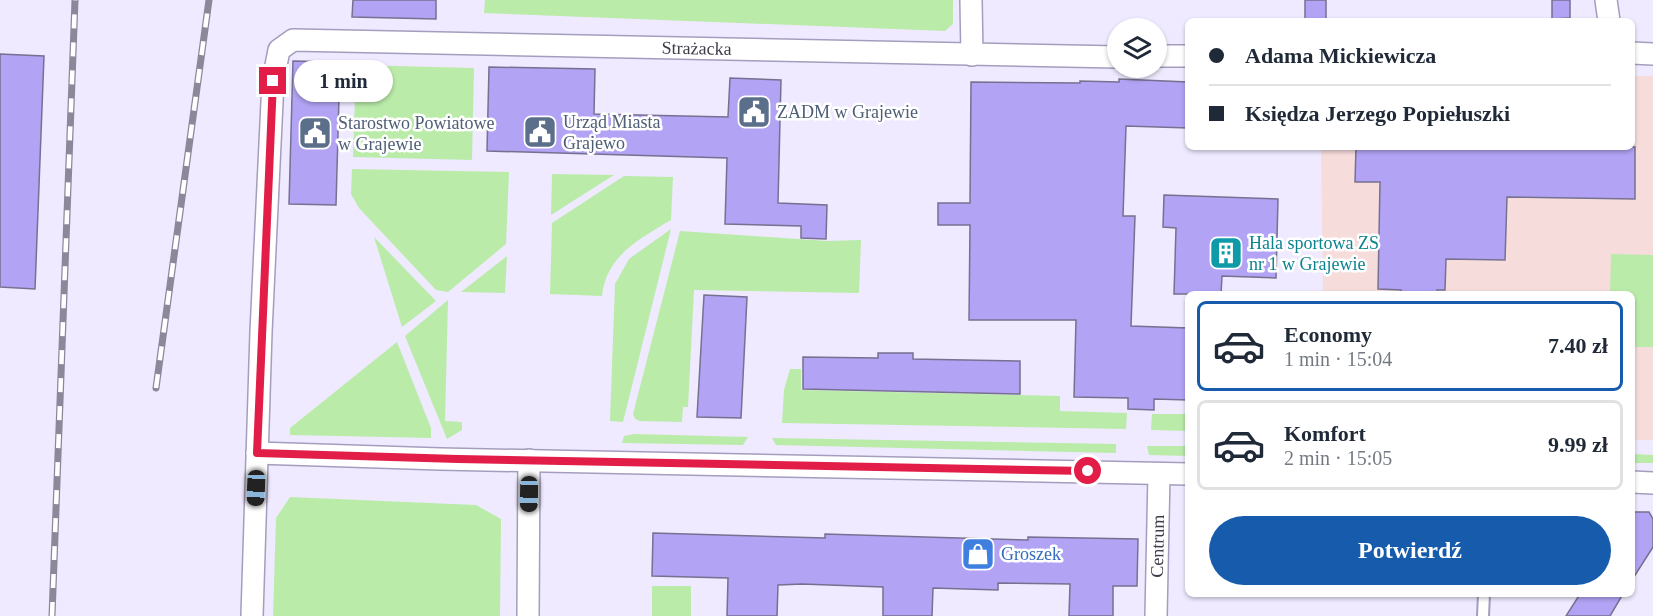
<!DOCTYPE html>
<html lang="pl">
<head>
<meta charset="utf-8">
<style>
  body { margin:0; font-family:"Times New Roman",serif; background:#f6f6f7; color:#1f2937; height:100vh; display:flex; flex-direction:column; font-size:22px; white-space:nowrap }
  * { box-sizing:border-box; margin:0 }
  p { font-size:20px; color:#747a83 }
  .icon { flex:none; width:33px; height:33px; fill:none; stroke:currentColor; stroke-width:2; stroke-linecap:round; stroke-linejoin:round }
  .map { position:relative; flex:1; overflow:hidden }
  .side { position:absolute; left:1185px; top:291px; width:450px; height:306px; display:flex; flex-direction:column; background:#fff; border-radius:9px; box-shadow:0 2px 4px #0004 }
  .side>* { flex:none }
  .hud { position:absolute; left:1185px; top:18px; width:450px; height:132px; border-radius:9px; box-shadow:0 2px 4px #0004; display:grid; align-content:center; height:132px; padding:0 24px; background:#fff }
  .tools { position:absolute; left:1107px; top:18px; display:grid; gap:12px }
  .tools a { display:grid; place-items:center; width:60px; height:60px; border-radius:50%; background:#fff; box-shadow:0 2px 4px #0004; font-size:30px }
  .end { position:absolute; width:27px; height:27px; margin:-14px; border:8px solid #e11d48; background:#fff; box-shadow:0 0 0 3px #fff }
  .from { border-radius:50% }
  .bubble { position:absolute; height:42px; border-radius:21px; background:#fff; box-shadow:0 2px 4px #0004; font-size:20px; font-weight:700; line-height:42px; text-align:center }
  .car { position:absolute; width:18px; height:36px; margin:-18px -9px; border-radius:8px; box-shadow:0 0 4px 2px #0007; background:linear-gradient(#222 24%,#8ab4d8 0 40%,#222 0 76%,#8ab4d8 0 86%,#222 0) }
  .hud b { display:flex; align-items:center; gap:21px; height:57px; font-size:22px }
  .hud b+b { border-top:2px solid #e0e1e3 }
  .hud i { width:15px; height:15px; background:#1f2937 }
  ul { padding:10px 0 0; list-style:none }
  li { display:flex; align-items:center; gap:18px; height:90px; margin:0 12px 9px; padding:0 12px; border:3px solid #e0e1e3; border-radius:9px }
  li div { flex:1 }
  li b { display:block; font-size:22px }
  li em { font-style:normal; font-weight:700 }
  li.on { border-color:#175cac }
  li>.icon { width:54px; height:54px; stroke-width:1.5 }
  .cta { display:flex; gap:12px; margin-top:auto; padding:12px 24px }
  .cta a { flex:1; height:69px; border-radius:36px; background:#175cac; color:#fff; font-size:24px; font-weight:700; line-height:69px; text-align:center }
  .map>svg:first-child { display:block }
  .education { fill:#f7dcdc }
  .green { fill:#baeba9 }
  .building { fill:#b2a3f4; stroke:#767190; stroke-width:1.5 }
  .lines { fill:none; stroke-linecap:round; stroke-linejoin:round }
  .service-casing { stroke:#a59dbd; stroke-width:14 }
  .minor-casing { stroke:#a59dbd; stroke-width:24 }
  .service { stroke:#fff; stroke-width:10 }
  .minor { stroke:#fff; stroke-width:21 }
  .rail-casing { stroke:#8c8899; stroke-width:7 }
  .rail { stroke:#fff; stroke-width:4.5; stroke-dasharray:14; stroke-linecap:butt }
  .route { stroke:#e11d48; stroke-width:8 }
  .labels { text-anchor:middle; dominant-baseline:central; stroke-width:5; stroke-linejoin:round; paint-order:stroke }
  .street-label { font-size:18px; fill:#3e3a48; stroke:#fff }
  .service-label { font-size:18px; fill:#4e5e75; stroke:#fff; text-anchor:start }
  .culture-label { font-size:18px; fill:#0d838f; stroke:#fff; text-anchor:start }
  .shop-label { font-size:18px; fill:#366cbe; stroke:#fff; text-anchor:start }
</style>
</head>
<body>
<div class="map">
<svg width="1653" height="616" viewBox="0 0 1653 616">
  <rect width="100%" height="100%" fill="#efeaff"/>
  <path class="education" d="M1632 76H1653V440H1632V294H1323L1321 147H1632Z"/>
  <g class="green">
    <path d="M485 0H953V24L945 31 484 13Z"/>
    <path d="M356 65 474 68 472 160 353 157Z"/>
    <path d="M352 169 509 172 506 244 448 292 436 290 359 208 351 194Z"/>
    <path d="M552 174 614 175 551 215Z"/>
    <path d="M624 176 673 177 671 220C639 239 606 256 602 296L550 294 552 223Z"/>
    <path d="M671 229 623 422 610 421 615 284 629 259Z"/>
    <path d="M680 231 827 241 861 240 859 293 694 290 688 407H683L682 422 640 421 635 419 633 414Z"/>
    <path d="M374 237 436 301 402 327Z"/>
    <path d="M1611 254 1653 255V347H1632V294H1610Z"/>
    <path d="M507 255 505 293 461 292 507 256Z"/>
    <path d="M448 300 445 421 462 422V430L447 439 405 336Z"/>
    <path d="M397 342 431 428V438L290 435V428Z"/>
    <path d="M790 369H801V390L1060 396V411L1127 413 1126 429 782 423 784 390Z"/>
    <path d="M1152 414H1188V431L1151 430Z"/>
    <path d="M634 434 748 437 743 445 622 443 624 436Z"/>
    <path d="M772 438 1116 444V453L776 445Z"/>
    <path d="M1147 446H1188V456L1149 455Z"/>
    <path d="M1632 454 1653 455V463H1632Z"/>
    <path d="M290 497 476 505 501 519 500 616H273L276 518Z"/>
    <rect x="652" y="586" width="39" height="30"/>
  </g>
  <g class="building">
    <path d="M353 0H436V19L352 17Z"/>
    <rect x="1305" y="0" width="21" height="19"/>
    <path d="M1552 0H1570V18L1552 19Z"/>
    <path d="M0 54 44 56 35 289 0 287Z"/>
    <path d="M293 61 340 62 336 205 289 204Z"/>
    <path d="M489 67 595 69 594 114 728 117 730 78 781 80 778 203 827 205 826 239 801 238V226L725 224 727 158 487 151Z"/>
    <path d="M1119 79 1188 82V128L1126 126 1123 216H1135L1131 326 1188 328V400L1154 399V410L1128 409V398L1074 397 1076 320H969L970 225H938V203H970L971 82 1080 83V81L1119 82Z"/>
    <path d="M1356 147H1635V199L1507 197 1505 260 1446 259 1445 290H1437V294H1401V290L1378 289 1380 182H1355Z"/>
    <path d="M1164 195 1278 199 1276 278 1222 276 1221 294H1174L1176 228 1163 227Z"/>
    <path d="M704 295 747 297 741 418 697 417Z"/>
    <path d="M878 353H913V359L1020 361V394L803 389V357L878 358Z"/>
    <path d="M1632 512H1649L1653 519V547L1632 580Z"/>
    <path d="M653 533 825 538V534L1028 540V537L1138 539 1137 586H1113V616H1069L1070 584 998 583V590L933 588 932 616H883V587L802 584 778 585 777 616H727L728 578 652 576Z"/>
    <path d="M1580 594H1623L1610 616H1566Z"/>
  </g>
  <g class="lines">
    <defs>
      <path id="service" d="M1483 616 1484 594"/>
      <g id="minor">
        <path d="M971 0 972 55"/>
        <path d="M1606 0 1609 21"/>
        <path d="M1632 53 1653 54"/>
        <path d="M1156 56H1188"/>
        <path d="M257 453 440 459 1188 474"/>
        <path d="M1632 482 1653 483"/>
        <path id="s1" d="M252 616 261 332 273 81 279 50 293 40 1118 57"/>
        <path d="M528 616 529 460"/>
        <path id="s2" d="M1156 616 1159 474"/>
      </g>
    </defs>
    <use href="#service" class="service-casing"/>
    <use href="#minor" class="minor-casing"/>
    <use href="#service" class="service"/>
    <use href="#minor" class="minor"/>
    <defs>
      <g id="rail">
        <path d="M156 388 209 0"/>
        <path d="M52 616 75 0"/>
      </g>
    </defs>
    <use href="#rail" class="rail-casing"/>
    <use href="#rail" class="rail"/>
  </g>
  <g class="lines">
    <path class="route" d="M273 81 257 453 458 459 1088 471"/>
  </g>
  <defs>
    <symbol id="civic-square" viewBox="-11 -11 22 22"><rect x="-9" y="-9" width="18" height="18" rx="4" fill="#5c6f8a" stroke="#fff"/><path d="M-.6-6.5H3V-4.5H.6V-3L4-1V1h2V6H-6V1h2V-1L-.6-3ZM-1.2 2.5V6h2.4V2.5Z" fill="#fff"/></symbol>
    <symbol id="building-square" viewBox="-11 -11 22 22"><rect x="-9" y="-9" width="18" height="18" rx="4" fill="#0f9aa8" stroke="#fff"/><path d="M-4-6H4V6H1V3H-1V6H-4ZM-2.5-4.3h1.7v1.8h-1.7ZM.8-4.3h1.7v1.8H.8ZM-2.5-1h1.7V.8h-1.7ZM.8-1h1.7V.8H.8Z" fill="#fff"/></symbol>
    <symbol id="shop-square" viewBox="-11 -11 22 22"><rect x="-9" y="-9" width="18" height="18" rx="4" fill="#3f7fe0" stroke="#fff"/><path d="M-5-2.5h2.3a2.7 3.5 0 0 1 5.4 0H5L5.5 6h-11ZM-1.5-2.5h3a1.5 2.3 0 0 0-3 0Z" fill="#fff"/></symbol>
  </defs>
  <g fill-rule="evenodd">
    <use href="#civic-square" x="735" y="93" width="38" height="38"/>
    <use href="#civic-square" x="521" y="113" width="38" height="38"/>
    <use href="#civic-square" x="296" y="114" width="38" height="38"/>
    <use href="#building-square" x="1207" y="234" width="38" height="38"/>
    <use href="#shop-square" x="959" y="535" width="38" height="38"/>
  </g>
  <g class="labels">
    <g class="street-label">
      <text stroke="none"><textPath href="#s1" startOffset="988">Strażacka</textPath></text>
      <text stroke="none"><textPath href="#s2" startOffset="70">Centrum</textPath></text>
    </g>
    <g class="service-label">
      <text x="777" y="112">ZADM w Grajewie</text>
      <text x="563" y="122">Urząd Miasta<tspan x="563" dy="21">Grajewo</tspan></text>
      <text x="338" y="123">Starostwo Powiatowe<tspan x="338" dy="21">w Grajewie</tspan></text>
    </g>
    <g class="culture-label">
      <text x="1249" y="243">Hala sportowa ZS<tspan x="1249" dy="21">nr 1 w Grajewie</tspan></text>
    </g>
    <g class="shop-label">
      <text x="1001" y="554">Groszek</text>
    </g>
  </g>
</svg>
<div class="tools">
<a><svg class="icon" aria-label="layers" viewBox="0 0 24 24"><path d="M12 4l9 5-9 5-9-5zM3 14l9 5 9-5"/></svg></a>
</div>
<i class="end from" style="left:1088px;top:471px"></i>
<i class="end" style="left:273px;top:81px"></i>
<div class="bubble" style="left:294px;top:60px;width:99px">1 min</div>
<i class="car" style="left:256px;top:488px;rotate:182deg"></i>
<i class="car" style="left:529px;top:494px;rotate:181deg"></i>
<div class="hud">
<b><i class="from"></i>Adama Mickiewicza</b>
<b><i></i>Księdza Jerzego Popiełuszki</b>
</div>
<section class="side">
<ul>
<li class="on"><svg class="icon" aria-label="car" viewBox="0 0 24 24"><path d="M5 17H2v-5l4-1 3-4h7l3 4 3 1v5h-3M9 17h6M6 11h13"/><circle cx="7" cy="17" r="2"/><circle cx="17" cy="17" r="2"/></svg><div><b>Economy</b><p>1 min · 15:04</p></div><em>7.40 zł</em></li>
<li><svg class="icon" aria-label="car" viewBox="0 0 24 24"><path d="M5 17H2v-5l4-1 3-4h7l3 4 3 1v5h-3M9 17h6M6 11h13"/><circle cx="7" cy="17" r="2"/><circle cx="17" cy="17" r="2"/></svg><div><b>Komfort</b><p>2 min · 15:05</p></div><em>9.99 zł</em></li>
</ul>
<div class="cta"><a>Potwierdź</a></div>
</section>
</div>
</body>
</html>
